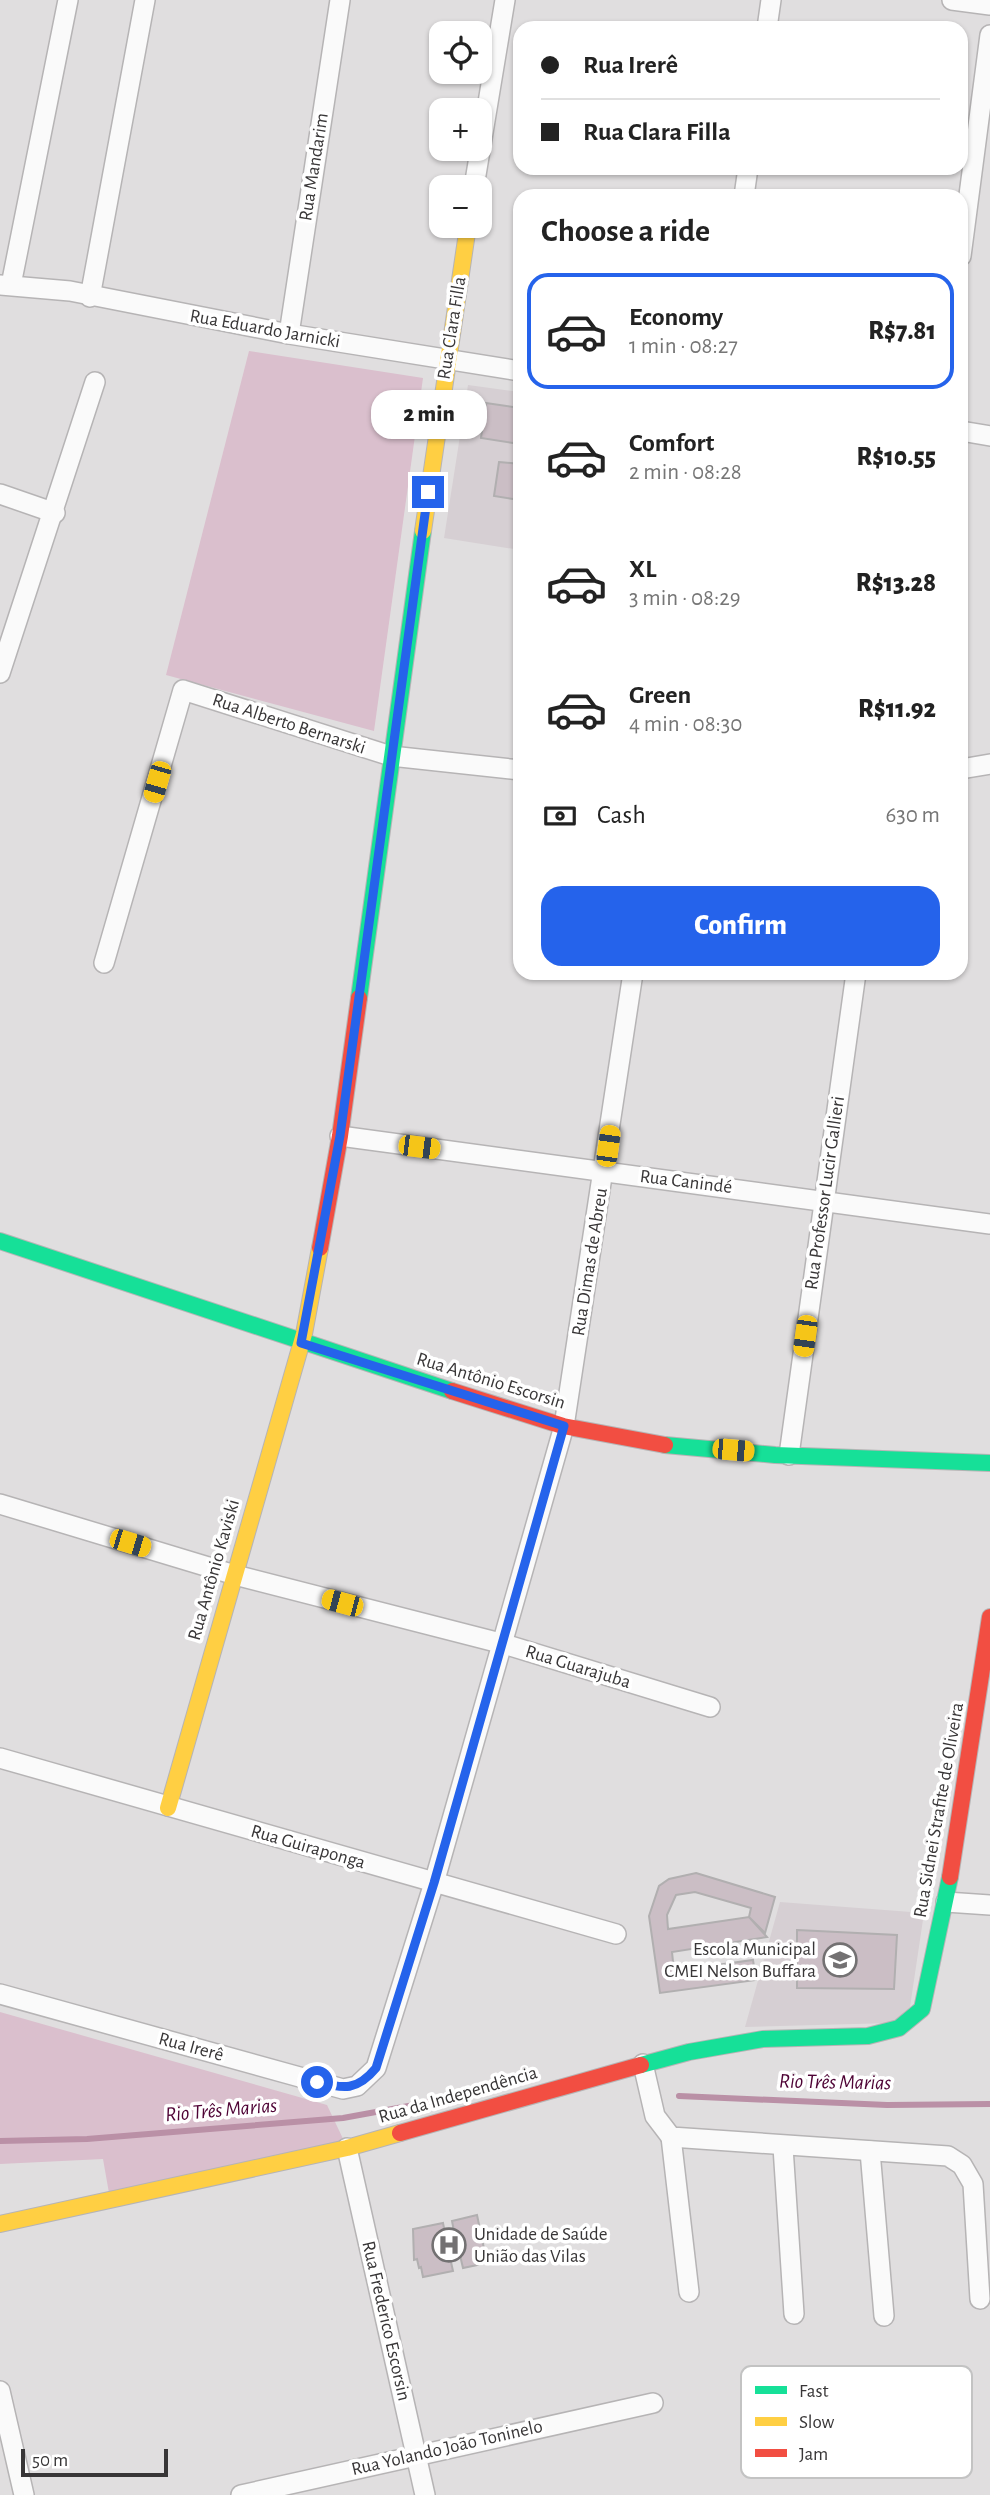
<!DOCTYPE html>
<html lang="en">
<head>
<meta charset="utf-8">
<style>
  body { margin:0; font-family:"Alegreya Sans",sans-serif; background:#f6f6f6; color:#222; height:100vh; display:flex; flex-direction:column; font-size:26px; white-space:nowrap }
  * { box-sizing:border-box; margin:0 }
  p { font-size:23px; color:#767676 }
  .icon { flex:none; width:38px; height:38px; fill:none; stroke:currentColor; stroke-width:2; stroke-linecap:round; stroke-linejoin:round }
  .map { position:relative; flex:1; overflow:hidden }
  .details { position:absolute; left:513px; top:189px; width:455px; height:791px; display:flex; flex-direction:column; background:#fff; border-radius:21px; box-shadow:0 2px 5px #0004 }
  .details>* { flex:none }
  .banner { position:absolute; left:513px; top:21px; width:455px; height:154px; border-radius:21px; box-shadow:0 2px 5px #0004; display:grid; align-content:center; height:154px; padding:0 28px; background:#fff }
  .fabs { position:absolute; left:429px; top:21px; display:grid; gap:14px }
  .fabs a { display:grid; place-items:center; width:63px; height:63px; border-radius:14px; background:#fff; box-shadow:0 2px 5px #0004; font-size:35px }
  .scale { position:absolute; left:21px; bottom:18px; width:147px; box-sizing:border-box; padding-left:7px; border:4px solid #383637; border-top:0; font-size:19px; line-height:24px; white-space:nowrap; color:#383637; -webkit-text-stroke:5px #fff; paint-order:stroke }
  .end { position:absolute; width:32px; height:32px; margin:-16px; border:9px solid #2563eb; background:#fff; box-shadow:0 0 0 4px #fff }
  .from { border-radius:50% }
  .bubble { position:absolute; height:49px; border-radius:21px; background:#fff; box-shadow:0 2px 5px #0004; font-size:23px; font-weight:800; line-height:49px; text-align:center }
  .car { position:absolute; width:21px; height:42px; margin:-21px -10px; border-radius:9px; box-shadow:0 0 5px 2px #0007; background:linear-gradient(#f5c518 24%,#345 0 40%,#f5c518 0 76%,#345 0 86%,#f5c518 0) }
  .banner b { display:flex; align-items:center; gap:24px; height:66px; font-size:26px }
  .banner b+b { border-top:2px solid #e0e0e0 }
  .banner i { width:18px; height:18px; background:#222 }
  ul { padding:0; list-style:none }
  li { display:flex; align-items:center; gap:21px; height:116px; margin:0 14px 10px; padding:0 14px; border:4px solid transparent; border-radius:21px }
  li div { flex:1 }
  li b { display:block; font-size:26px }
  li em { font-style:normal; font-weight:800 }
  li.on { border-color:#2563eb }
  li>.icon { width:63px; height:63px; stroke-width:1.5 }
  h2 { padding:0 28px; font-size:32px; line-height:84px }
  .pay { display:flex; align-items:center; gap:18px; height:77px; padding:0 28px; font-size:26px }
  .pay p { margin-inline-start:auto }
  .cta { display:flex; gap:14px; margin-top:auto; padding:14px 28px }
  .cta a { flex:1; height:80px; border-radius:21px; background:#2563eb; color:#fff; font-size:28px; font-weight:800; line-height:80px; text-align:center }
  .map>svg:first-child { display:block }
  .built { fill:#d6cfd3 }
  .green { fill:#dabfcd }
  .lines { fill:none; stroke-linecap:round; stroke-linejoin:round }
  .stream { stroke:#ba90a6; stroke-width:6 }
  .building { fill:#cbbec5; stroke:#b1afb0; stroke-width:2 }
  .street-casing { stroke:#b6b4b5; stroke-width:22 }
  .fast-casing { stroke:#b6b4b5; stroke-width:18 }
  .slow-casing { stroke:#b6b4b5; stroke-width:18 }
  .jam-casing { stroke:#b6b4b5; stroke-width:18 }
  .street { stroke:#fafafa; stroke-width:19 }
  .fast { stroke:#16e098; stroke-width:16 }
  .slow { stroke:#ffcf43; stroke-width:16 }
  .jam { stroke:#f24e42; stroke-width:16 }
  .route { stroke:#2563eb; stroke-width:9 }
  .labels { text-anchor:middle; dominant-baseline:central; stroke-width:7; stroke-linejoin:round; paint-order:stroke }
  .street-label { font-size:19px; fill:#383637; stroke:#fff }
  .poi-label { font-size:19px; fill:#383637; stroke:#fff; text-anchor:end }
  .water-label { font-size:21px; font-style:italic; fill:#4e0335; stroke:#fff }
  .key { fill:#fff; stroke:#c3c3c3; stroke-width:2 }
  .key-label { font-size:19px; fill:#383637 }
</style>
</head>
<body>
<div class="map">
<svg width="990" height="2495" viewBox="0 0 990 2495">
  <rect width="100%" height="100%" fill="#e0dedf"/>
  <g class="built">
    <path d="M468 385 520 392V550L444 538Z"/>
    <path d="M780 1902 924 1913 910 2007 892 2023 745 2027Z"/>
  </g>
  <g class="green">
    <path d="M249 351 423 378 374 731 166 675Z"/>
    <path d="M0 2012 327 2105 345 2143 109 2193 103 2159 0 2164Z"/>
  </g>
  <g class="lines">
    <g class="stream">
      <path d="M679 2096 887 2105 990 2104"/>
      <path d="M0 2141 87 2139 343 2118 485 2092"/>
    </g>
  </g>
  <g class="building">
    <path d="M486 403 520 408V444L481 438Z"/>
    <path d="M499 462 520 464V500L494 496Z"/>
    <path d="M696 1873 775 1897 765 1933 749 1917 751 1908 695 1892 676 1895 667 1915 668 1929 749 1917 767 1937 672 1952 674 1971 753 1960 756 1980 660 1993 649 1916 659 1886 669 1879Z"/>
    <path d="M797 1930 897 1935 894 1989 797 1988Z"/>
    <path d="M477 2215 487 2263 463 2268 459 2251 449 2253 453 2271 423 2277 421 2267 419 2268 417 2259 414 2260 413 2229 443 2223 445 2233 454 2231 452 2221Z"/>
  </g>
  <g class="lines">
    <defs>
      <g id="street">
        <path d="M952 0 990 5"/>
        <path d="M767 28 771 0"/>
        <path d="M474 187 505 0"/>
        <path d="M744 196 748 168"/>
        <path d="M961 256 990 35"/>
        <path d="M0 285 70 291 289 334 520 371"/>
        <path d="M11 285 68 0"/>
        <path d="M90 297 145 0"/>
        <path d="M289 334 340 0"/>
        <path d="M961 431 990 436"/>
        <path d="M0 494 55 513"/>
        <path d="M0 673 95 382"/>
        <path d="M961 769 990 764"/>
        <path d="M104 963 183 690 391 756 520 770"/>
        <path d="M340 1136 990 1224"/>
        <path d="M789 1455 856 973"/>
        <path d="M0 1504 235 1575 504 1644 710 1707"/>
        <path d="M0 1758 616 1934"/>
        <path d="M946 1902 990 1905"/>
        <path d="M0 1994 343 2089 357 2086 376 2068 434 1883 564 1426 633 973"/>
        <path d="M643 2064 655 2116 671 2137 948 2156 962 2165 973 2184 980 2299"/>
        <path d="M671 2137 689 2292"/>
        <path d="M783 2147 794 2314"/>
        <path d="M347 2148 425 2495"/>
        <path d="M870 2151 884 2316"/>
        <path d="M0 2391 24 2495"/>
        <path d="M241 2495 653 2403"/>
      </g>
      <g id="fast">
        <path d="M359 998 423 531"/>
        <path d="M0 1241 452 1391"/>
        <path d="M665 1445 775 1455 990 1463"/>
        <path d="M641 2065 689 2052 763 2039 868 2036 899 2028 922 2009 950 1877"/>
      </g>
      <g id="slow">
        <path d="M423 531 468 226"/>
        <path d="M168 1808 304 1334 320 1248"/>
        <path d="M0 2224 347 2148 400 2133"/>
      </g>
      <g id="jam">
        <path d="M320 1248 340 1136 359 998"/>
        <path d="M452 1391 563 1426 665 1445"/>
        <path d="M950 1877 990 1617"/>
        <path d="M400 2133 641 2065"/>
      </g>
    </defs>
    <use href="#street" class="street-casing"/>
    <use href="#fast" class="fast-casing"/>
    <use href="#slow" class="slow-casing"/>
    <use href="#jam" class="jam-casing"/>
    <use href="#street" class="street"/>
    <use href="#fast" class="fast"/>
    <use href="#slow" class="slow"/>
    <use href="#jam" class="jam"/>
  </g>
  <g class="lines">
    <path class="route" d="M317 2082C344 2089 357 2091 376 2068L434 1883 564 1426 301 1343 340 1136 428 492"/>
  </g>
  <defs>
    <symbol id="school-ring" viewBox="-11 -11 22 22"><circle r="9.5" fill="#fff" stroke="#737172" stroke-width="1.5"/><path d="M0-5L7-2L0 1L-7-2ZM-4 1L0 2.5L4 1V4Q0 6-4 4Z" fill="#737172"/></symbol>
    <symbol id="hospital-ring" viewBox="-11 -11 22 22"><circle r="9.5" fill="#fff" stroke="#737172" stroke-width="1.5"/><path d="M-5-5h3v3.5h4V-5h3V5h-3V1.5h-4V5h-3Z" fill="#737172"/></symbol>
  </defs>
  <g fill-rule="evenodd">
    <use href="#school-ring" x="821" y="1941" width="38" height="38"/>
    <use href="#hospital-ring" x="430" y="2226" width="38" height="38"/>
  </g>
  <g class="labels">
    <g class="street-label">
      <text transform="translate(314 167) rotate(-81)">Rua Mandarim</text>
      <text transform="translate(452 328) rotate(-81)">Rua Clara Filla</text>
      <text transform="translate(265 329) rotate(10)">Rua Eduardo Jarnicki</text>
      <text transform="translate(289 724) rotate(18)">Rua Alberto Bernarski</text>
      <text transform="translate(686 1182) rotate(7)">Rua Canindé</text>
      <text transform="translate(825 1193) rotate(-82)">Rua Professor Lucir Gallieri</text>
      <text transform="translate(590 1262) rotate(-81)">Rua Dimas de Abreu</text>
      <text transform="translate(491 1381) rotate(17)">Rua Antônio Escorsin</text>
      <text transform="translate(214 1570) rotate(-74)">Rua Antônio Kaviski</text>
      <text transform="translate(578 1667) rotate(17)">Rua Guarajuba</text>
      <text transform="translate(939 1810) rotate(-80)">Rua Sidnei Strafite de Oliveira</text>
      <text transform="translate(308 1847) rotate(16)">Rua Guiraponga</text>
      <text transform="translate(191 2047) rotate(15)">Rua Irerê</text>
      <text transform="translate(458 2095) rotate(-16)">Rua da Independência</text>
      <text transform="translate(386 2321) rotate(77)">Rua Frederico Escorsin</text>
      <text transform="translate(447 2448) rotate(-13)">Rua Yolando João Toninelo</text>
    </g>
    <g class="poi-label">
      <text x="816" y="1949">Escola Municipal<tspan x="816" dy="22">CMEI Nelson Buffara</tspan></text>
      <text x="474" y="2234" text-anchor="start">Unidade de Saúde<tspan x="474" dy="22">União das Vilas</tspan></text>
    </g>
    <g class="water-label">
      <text transform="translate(835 2082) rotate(1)">Rio Três Marias</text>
      <text transform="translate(221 2110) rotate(-5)">Rio Três Marias</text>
    </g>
  </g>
  <rect x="741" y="2366" width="231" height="112" rx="10" class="key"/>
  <rect x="755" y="2386" width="32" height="8" fill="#16e098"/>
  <rect x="755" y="2417" width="32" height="9" fill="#ffcf43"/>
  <rect x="755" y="2449" width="32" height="8" fill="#f24e42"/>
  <g class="key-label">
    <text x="799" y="2397">Fast</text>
    <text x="799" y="2428">Slow</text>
    <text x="799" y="2460">Jam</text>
  </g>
</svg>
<div class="fabs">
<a><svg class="icon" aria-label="locate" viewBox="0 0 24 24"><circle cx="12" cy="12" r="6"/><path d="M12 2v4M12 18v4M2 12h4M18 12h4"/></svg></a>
<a>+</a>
<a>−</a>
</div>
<div class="scale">50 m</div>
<i class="end from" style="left:317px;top:2082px"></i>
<i class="end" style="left:428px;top:492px"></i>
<div class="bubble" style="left:371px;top:390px;width:116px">2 min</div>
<i class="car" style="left:157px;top:782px;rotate:196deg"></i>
<i class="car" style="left:608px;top:1146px;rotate:8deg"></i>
<i class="car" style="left:419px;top:1147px;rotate:97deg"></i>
<i class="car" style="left:805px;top:1336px;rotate:188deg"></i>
<i class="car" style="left:733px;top:1450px;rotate:95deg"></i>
<i class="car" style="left:130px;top:1543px;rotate:107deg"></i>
<i class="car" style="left:342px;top:1603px;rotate:285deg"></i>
<div class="banner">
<b><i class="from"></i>Rua Irerê</b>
<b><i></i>Rua Clara Filla</b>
</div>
<section class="details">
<h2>Choose a ride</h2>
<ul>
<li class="on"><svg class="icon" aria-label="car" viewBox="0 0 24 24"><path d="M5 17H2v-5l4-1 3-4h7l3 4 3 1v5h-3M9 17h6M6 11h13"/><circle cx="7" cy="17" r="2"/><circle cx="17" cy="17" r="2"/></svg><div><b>Economy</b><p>1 min · 08:27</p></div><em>R$7.81</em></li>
<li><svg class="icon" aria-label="car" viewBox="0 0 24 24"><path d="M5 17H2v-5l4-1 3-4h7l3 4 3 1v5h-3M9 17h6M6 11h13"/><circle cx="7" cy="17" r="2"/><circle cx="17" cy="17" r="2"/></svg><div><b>Comfort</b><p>2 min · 08:28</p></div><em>R$10.55</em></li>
<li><svg class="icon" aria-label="car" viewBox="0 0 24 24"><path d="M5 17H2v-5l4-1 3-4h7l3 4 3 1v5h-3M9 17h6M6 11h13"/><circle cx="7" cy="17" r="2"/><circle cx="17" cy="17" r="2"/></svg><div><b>XL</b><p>3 min · 08:29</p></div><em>R$13.28</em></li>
<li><svg class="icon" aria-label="car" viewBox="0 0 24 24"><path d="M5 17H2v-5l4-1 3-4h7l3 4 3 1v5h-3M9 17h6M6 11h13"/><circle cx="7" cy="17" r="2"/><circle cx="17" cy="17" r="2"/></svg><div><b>Green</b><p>4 min · 08:30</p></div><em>R$11.92</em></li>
</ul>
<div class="pay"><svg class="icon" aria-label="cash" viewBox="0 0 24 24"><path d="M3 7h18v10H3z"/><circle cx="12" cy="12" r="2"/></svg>Cash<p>630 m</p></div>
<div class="cta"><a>Confirm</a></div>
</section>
</div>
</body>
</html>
